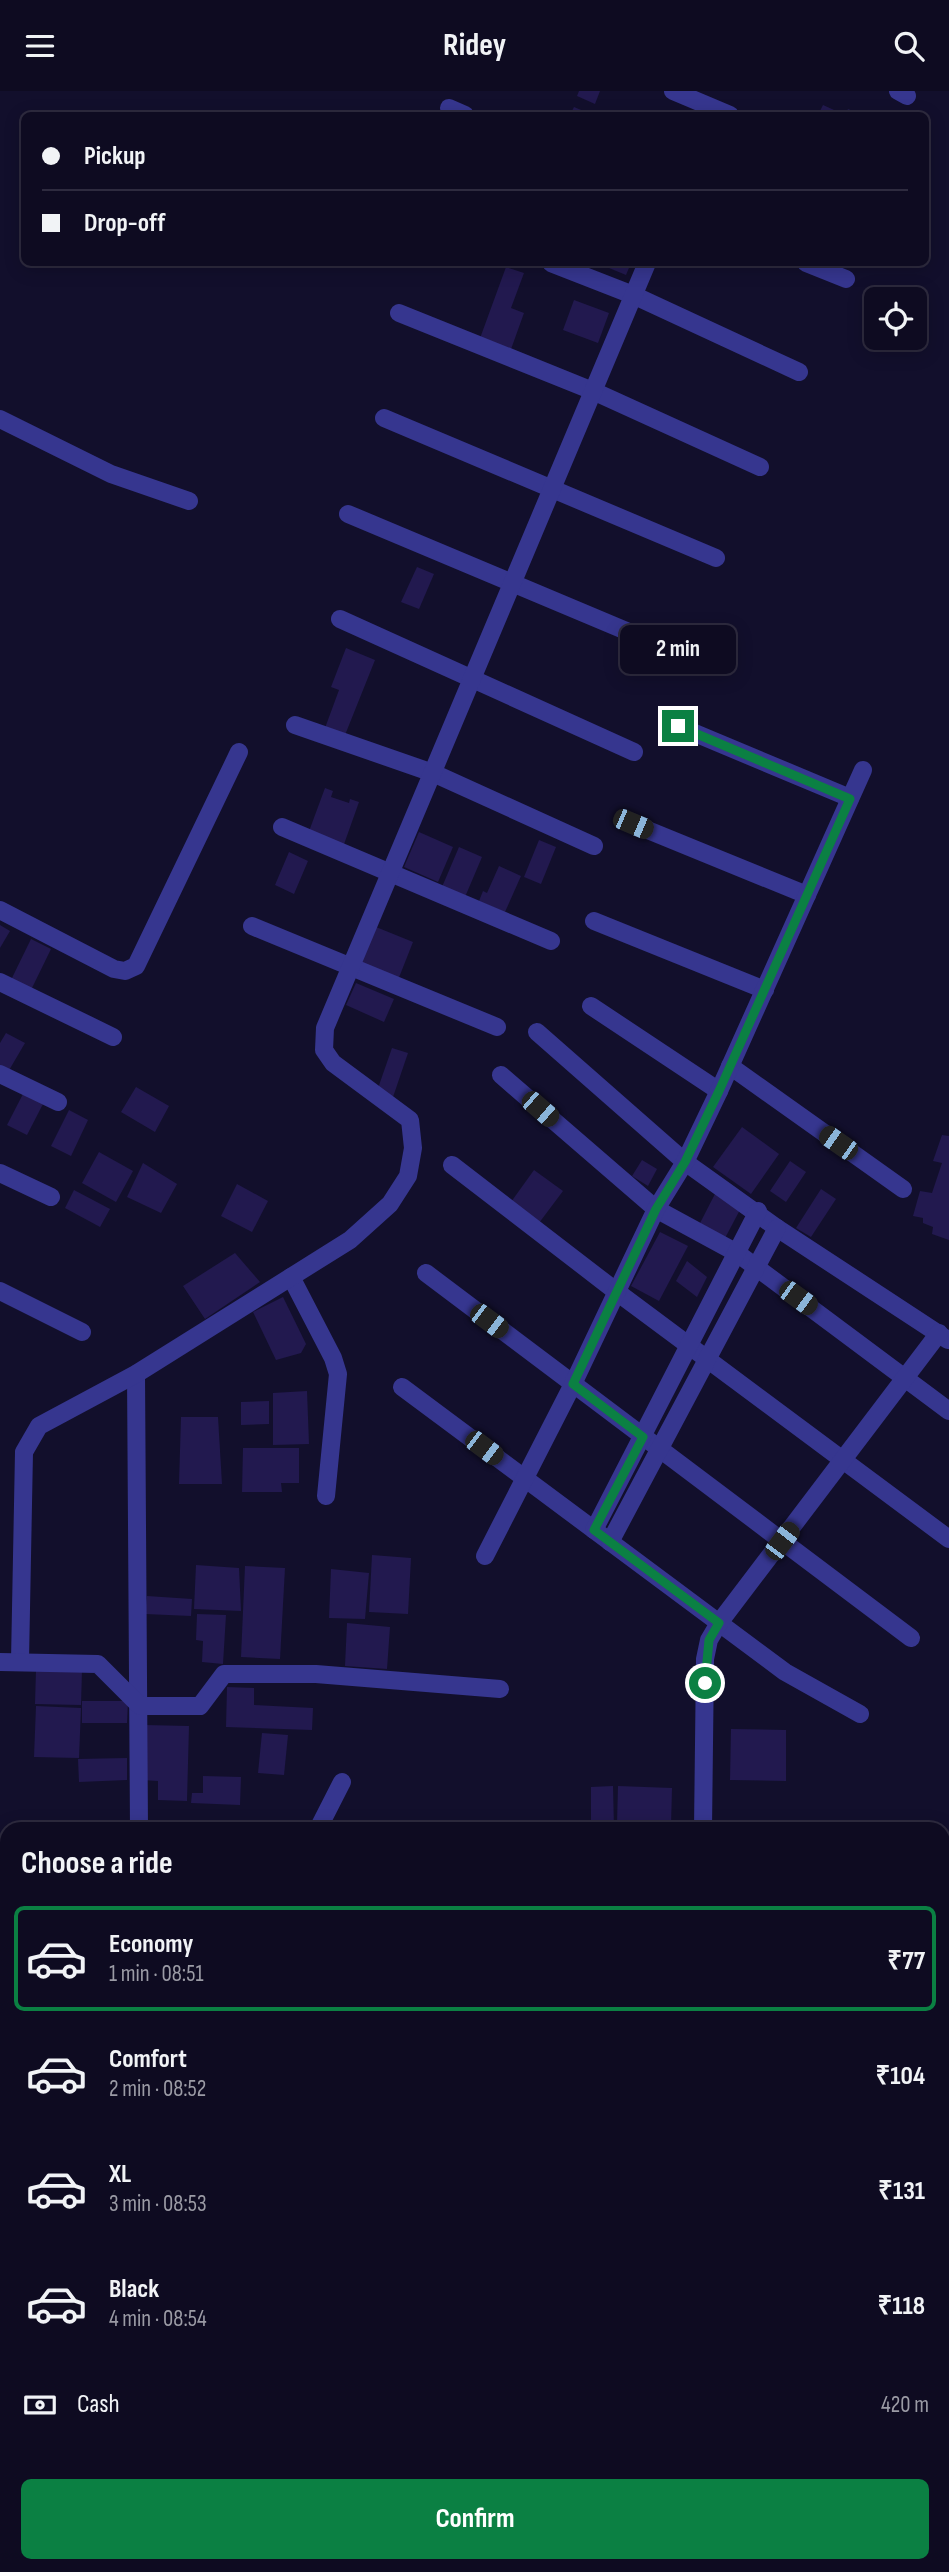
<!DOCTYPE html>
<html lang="en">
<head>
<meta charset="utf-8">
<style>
  body { margin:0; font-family:"Sofia Sans Condensed",sans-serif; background:#1c192e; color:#f1f3f6; height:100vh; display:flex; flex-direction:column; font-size:26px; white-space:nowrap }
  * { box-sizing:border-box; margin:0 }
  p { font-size:23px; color:#9b9ba5 }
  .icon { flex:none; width:38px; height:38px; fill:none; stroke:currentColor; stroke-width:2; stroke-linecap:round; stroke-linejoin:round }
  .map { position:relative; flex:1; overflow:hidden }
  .panel { position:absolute; left:0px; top:1731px; width:950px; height:751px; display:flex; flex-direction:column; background:#0e0b21; border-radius:21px 21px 0 0; box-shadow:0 4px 18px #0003,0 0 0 2px #2e2b3f }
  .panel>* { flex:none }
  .top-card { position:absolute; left:21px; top:21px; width:908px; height:154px; border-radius:10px; box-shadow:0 4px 18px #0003,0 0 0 2px #2e2b3f; display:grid; align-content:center; height:154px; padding:0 21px; background:#0e0b21 }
  .tools { position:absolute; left:864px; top:196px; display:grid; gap:14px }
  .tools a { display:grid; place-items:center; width:63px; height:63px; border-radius:10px; background:#0e0b21; box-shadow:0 4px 18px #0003,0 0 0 2px #2e2b3f; font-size:35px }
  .end { position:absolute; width:32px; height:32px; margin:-16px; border:9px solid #0b8043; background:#fff; box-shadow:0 0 0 4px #fff }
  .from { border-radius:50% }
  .bubble { position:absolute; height:49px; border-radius:10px; background:#0e0b21; box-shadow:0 4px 18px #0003,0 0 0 2px #2e2b3f; font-size:23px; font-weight:700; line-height:49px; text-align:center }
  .car { position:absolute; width:21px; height:42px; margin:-21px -10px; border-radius:9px; box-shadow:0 0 5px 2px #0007; background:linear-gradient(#222 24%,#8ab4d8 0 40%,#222 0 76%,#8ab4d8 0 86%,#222 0) }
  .top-card b { display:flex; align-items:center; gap:24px; height:66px; font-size:26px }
  .top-card b+b { border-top:2px solid #2e2b3f }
  .top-card i { width:18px; height:18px; background:#f1f3f6 }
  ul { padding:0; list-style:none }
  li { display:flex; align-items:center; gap:21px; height:105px; margin:0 14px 10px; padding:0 7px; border:4px solid transparent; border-radius:10px }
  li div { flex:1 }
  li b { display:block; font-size:26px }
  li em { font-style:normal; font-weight:700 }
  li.active { border-color:#0b8043 }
  li>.icon { width:63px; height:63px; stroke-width:1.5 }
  h2 { padding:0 21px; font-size:32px; line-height:84px }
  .pay { display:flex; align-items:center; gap:18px; height:77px; padding:0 21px; font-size:26px }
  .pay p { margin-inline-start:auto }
  .cta { display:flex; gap:14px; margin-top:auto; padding:14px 21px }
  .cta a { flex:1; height:80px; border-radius:10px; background:#0b8043; color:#fff; font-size:28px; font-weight:700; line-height:80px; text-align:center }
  header { display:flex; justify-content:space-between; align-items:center; height:91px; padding:0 21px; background:#0e0b21; font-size:32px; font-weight:700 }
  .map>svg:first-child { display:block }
  .building { fill:#22194f }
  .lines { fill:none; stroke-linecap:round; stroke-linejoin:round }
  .minor { stroke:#36368f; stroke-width:18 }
  .route { stroke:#0b8043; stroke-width:9 }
</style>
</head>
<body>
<header><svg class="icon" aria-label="menu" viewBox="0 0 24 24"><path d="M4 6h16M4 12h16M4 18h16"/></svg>Ridey<svg class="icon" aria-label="search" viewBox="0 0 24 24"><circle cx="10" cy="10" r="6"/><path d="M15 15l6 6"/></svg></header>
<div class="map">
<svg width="949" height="2481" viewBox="0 0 949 2481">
  <rect width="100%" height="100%" fill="#120f2c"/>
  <g class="building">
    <path d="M579 0H600L595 13 577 5Z"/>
    <path d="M823 14 845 24 848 18 863 24H818Z"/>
    <path d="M574 16 593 24H570Z"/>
    <path d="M597 172H631L626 184Z"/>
    <path d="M506 176 524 182 511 217 524 222 510 261 479 250Z"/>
    <path d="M574 209 609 222 598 252 563 239Z"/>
    <path d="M417 476 434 483 419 518 401 511Z"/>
    <path d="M346 557 375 569 345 644 325 637 339 599 331 596Z"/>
    <path d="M325 697 333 700 331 706 349 712 350 708 359 711 343 756 308 743Z"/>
    <path d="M419 741 453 756 438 791 404 776Z"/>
    <path d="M539 749 556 756 541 793 524 786Z"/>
    <path d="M459 756 482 766 465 806 442 796Z"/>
    <path d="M289 761 308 770 294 803 275 794Z"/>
    <path d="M499 775 521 785 505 821 479 810 483 800 487 802Z"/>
    <path d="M0 834 10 840 0 857Z"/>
    <path d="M376 836 413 851 398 889 360 874Z"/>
    <path d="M31 848 51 858 31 899 11 889Z"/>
    <path d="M356 892 394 908 384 931 346 914Z"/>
    <path d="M6 942 25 952 8 981 0 977V952Z"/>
    <path d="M392 957 408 962 393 1006 377 1000Z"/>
    <path d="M136 996 169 1015 155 1041 121 1021Z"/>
    <path d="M23 1003 43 1013 27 1044 7 1034Z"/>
    <path d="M69 1019 88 1029 71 1065 51 1055Z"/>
    <path d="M742 1036 779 1063 751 1103 713 1076Z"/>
    <path d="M942 1044 949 1045V1149L932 1143 933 1136 923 1132V1127L913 1125 920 1100 932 1102 942 1072 933 1070Z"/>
    <path d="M99 1061 133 1080 116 1111 82 1092Z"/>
    <path d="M642 1069 657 1078 648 1095 632 1085Z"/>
    <path d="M790 1070 806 1081 786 1111 770 1100Z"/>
    <path d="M143 1072 177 1093 161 1122 127 1106Z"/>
    <path d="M534 1079 563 1100 539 1132 511 1111Z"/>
    <path d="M237 1093 268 1110 252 1141 221 1125Z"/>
    <path d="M821 1098 836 1108 811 1146 796 1137Z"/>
    <path d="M74 1099 110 1118 100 1136 65 1117Z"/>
    <path d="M716 1101 742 1115 724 1149 698 1136Z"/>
    <path d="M660 1141 688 1155 659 1210 631 1195Z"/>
    <path d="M235 1162 260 1191 205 1228 183 1195Z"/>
    <path d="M687 1170 707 1186 697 1206 676 1190Z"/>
    <path d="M283 1206 306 1253 301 1262 276 1269 253 1221Z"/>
    <path d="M307 1300 309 1353 273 1354V1302Z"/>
    <path d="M269 1310V1333L241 1334V1311Z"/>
    <path d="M181 1326H218L222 1393H179Z"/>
    <path d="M243 1357H299V1392H281L282 1401H242Z"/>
    <path d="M372 1464 411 1467 408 1523 369 1521Z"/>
    <path d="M196 1474 239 1477 241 1520 194 1518Z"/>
    <path d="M245 1475 285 1477 280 1568 241 1566Z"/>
    <path d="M331 1478 369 1482 365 1528 329 1527Z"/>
    <path d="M147 1505 192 1508 191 1525 145 1523Z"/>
    <path d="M197 1523 226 1524 223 1573 202 1571 203 1550 196 1549Z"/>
    <path d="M347 1532 390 1536 387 1578 345 1575Z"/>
    <path d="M36 1579H82L81 1614 35 1613Z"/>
    <path d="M227 1596 254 1597V1614L313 1617 312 1639 226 1636Z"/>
    <path d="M82 1610H128L127 1632H82Z"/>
    <path d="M36 1615 81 1617 79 1667 34 1666Z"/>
    <path d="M144 1634 189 1635 187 1710 158 1709V1690L142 1689Z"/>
    <path d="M731 1638 786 1639V1690L730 1689Z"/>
    <path d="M262 1642 288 1644 284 1684 258 1682Z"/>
    <path d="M127 1667V1689L79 1691 78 1668Z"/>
    <path d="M203 1685 241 1686 240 1714 191 1712 192 1702H203Z"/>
    <path d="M613 1695 614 1738H591V1696Z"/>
    <path d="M618 1695 672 1697 671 1735 617 1733Z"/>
    <rect x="189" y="1732" width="43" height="6"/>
    <path d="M1 2067 7 2069V2108L0 2106Z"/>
    <path d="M0 2234 7 2236V2264L0 2262Z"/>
  </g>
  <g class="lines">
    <g class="minor">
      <path d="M673 0 730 24"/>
      <path d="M898 0 907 5"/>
      <path d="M449 17 465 24"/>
      <path d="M551 172 633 204 799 281"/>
      <path d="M806 172 846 188"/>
      <path d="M399 222 593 300 760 376"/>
      <path d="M384 327 716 467"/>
      <path d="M0 328 111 383 189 410"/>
      <path d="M348 423 674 560"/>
      <path d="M340 528 634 661"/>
      <path d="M295 634 433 682 594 755"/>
      <path d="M678 635 850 707"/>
      <path d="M633 733 807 804"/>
      <path d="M282 736 551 850"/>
      <path d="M0 819 114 878 125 880 136 875 239 661"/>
      <path d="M594 830 765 899"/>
      <path d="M252 835 497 936"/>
      <path d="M0 891 113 946"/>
      <path d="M591 915 719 1000"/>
      <path d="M537 941 685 1071 777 1137 948 1249"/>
      <path d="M730 975 903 1098"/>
      <path d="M0 983 58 1011"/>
      <path d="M501 984 656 1118 737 1162 949 1320"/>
      <path d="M452 1074 617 1201 949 1448"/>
      <path d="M0 1082 51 1106"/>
      <path d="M426 1182 911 1547"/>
      <path d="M291 1186 333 1267 338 1283 326 1405"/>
      <path d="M0 1200 82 1241"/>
      <path d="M136 1283 139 1738"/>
      <path d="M402 1296 785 1581 860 1623"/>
      <path d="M594 1439 758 1120"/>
      <path d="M610 1451 777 1137"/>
      <path d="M485 1465 573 1293 656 1118 685 1071 719 1000 863 679"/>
      <path d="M20 1570 24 1361 39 1335 136 1283 350 1149 390 1113 408 1085 413 1057 410 1029 333 972 324 959 325 937 647 172"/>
      <path d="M0 1571 98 1573 140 1615H200L224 1583H316L500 1598"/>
      <path d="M318 1738 342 1691"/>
      <path d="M703 1738 705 1568 709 1549 719 1532 939 1242"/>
      <path d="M0 2047H7"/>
      <path d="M943 2131 949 2132"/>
      <path d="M484 2481 487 2474"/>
      <path d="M599 2481 602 2474"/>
      <path d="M716 2481 719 2474"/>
    </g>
  </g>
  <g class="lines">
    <path class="route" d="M678 635 850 708 719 1000 685 1071 656 1118 573 1293 643 1346 594 1439 719 1532 709 1549 705 1592"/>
  </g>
</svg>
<div class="tools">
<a><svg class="icon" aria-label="locate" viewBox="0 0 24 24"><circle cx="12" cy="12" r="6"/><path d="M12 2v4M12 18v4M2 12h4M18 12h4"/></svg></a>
</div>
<i class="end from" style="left:705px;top:1592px"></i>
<i class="end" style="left:678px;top:635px"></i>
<div class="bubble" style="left:620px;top:534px;width:116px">2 min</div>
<i class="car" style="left:633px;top:733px;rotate:113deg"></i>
<i class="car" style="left:540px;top:1018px;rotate:131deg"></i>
<i class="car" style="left:838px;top:1052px;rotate:305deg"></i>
<i class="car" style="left:798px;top:1207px;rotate:126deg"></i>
<i class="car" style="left:489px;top:1230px;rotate:127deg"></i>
<i class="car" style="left:484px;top:1357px;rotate:127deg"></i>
<i class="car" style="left:782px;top:1450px;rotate:37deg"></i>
<div class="top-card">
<b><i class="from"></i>Pickup</b>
<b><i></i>Drop-off</b>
</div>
<section class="panel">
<h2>Choose a ride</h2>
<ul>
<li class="active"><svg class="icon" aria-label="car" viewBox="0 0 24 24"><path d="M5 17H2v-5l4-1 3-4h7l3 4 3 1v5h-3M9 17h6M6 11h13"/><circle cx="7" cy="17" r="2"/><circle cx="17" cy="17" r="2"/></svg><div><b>Economy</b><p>1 min · 08:51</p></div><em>₹77</em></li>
<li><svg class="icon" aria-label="car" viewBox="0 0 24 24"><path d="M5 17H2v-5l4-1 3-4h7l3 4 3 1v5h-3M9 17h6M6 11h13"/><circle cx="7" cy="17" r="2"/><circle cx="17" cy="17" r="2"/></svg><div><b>Comfort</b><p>2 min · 08:52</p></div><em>₹104</em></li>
<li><svg class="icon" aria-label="car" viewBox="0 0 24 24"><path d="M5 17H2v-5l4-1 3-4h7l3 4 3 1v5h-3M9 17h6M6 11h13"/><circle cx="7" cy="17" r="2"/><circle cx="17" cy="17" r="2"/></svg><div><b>XL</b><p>3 min · 08:53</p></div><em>₹131</em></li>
<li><svg class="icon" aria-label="car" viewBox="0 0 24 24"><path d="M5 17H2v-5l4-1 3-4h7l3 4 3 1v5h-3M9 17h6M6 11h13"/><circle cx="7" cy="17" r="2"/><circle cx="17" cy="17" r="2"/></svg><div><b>Black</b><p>4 min · 08:54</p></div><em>₹118</em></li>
</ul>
<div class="pay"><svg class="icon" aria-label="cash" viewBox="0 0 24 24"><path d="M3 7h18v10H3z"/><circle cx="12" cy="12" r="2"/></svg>Cash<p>420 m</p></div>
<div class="cta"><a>Confirm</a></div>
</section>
</div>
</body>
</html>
